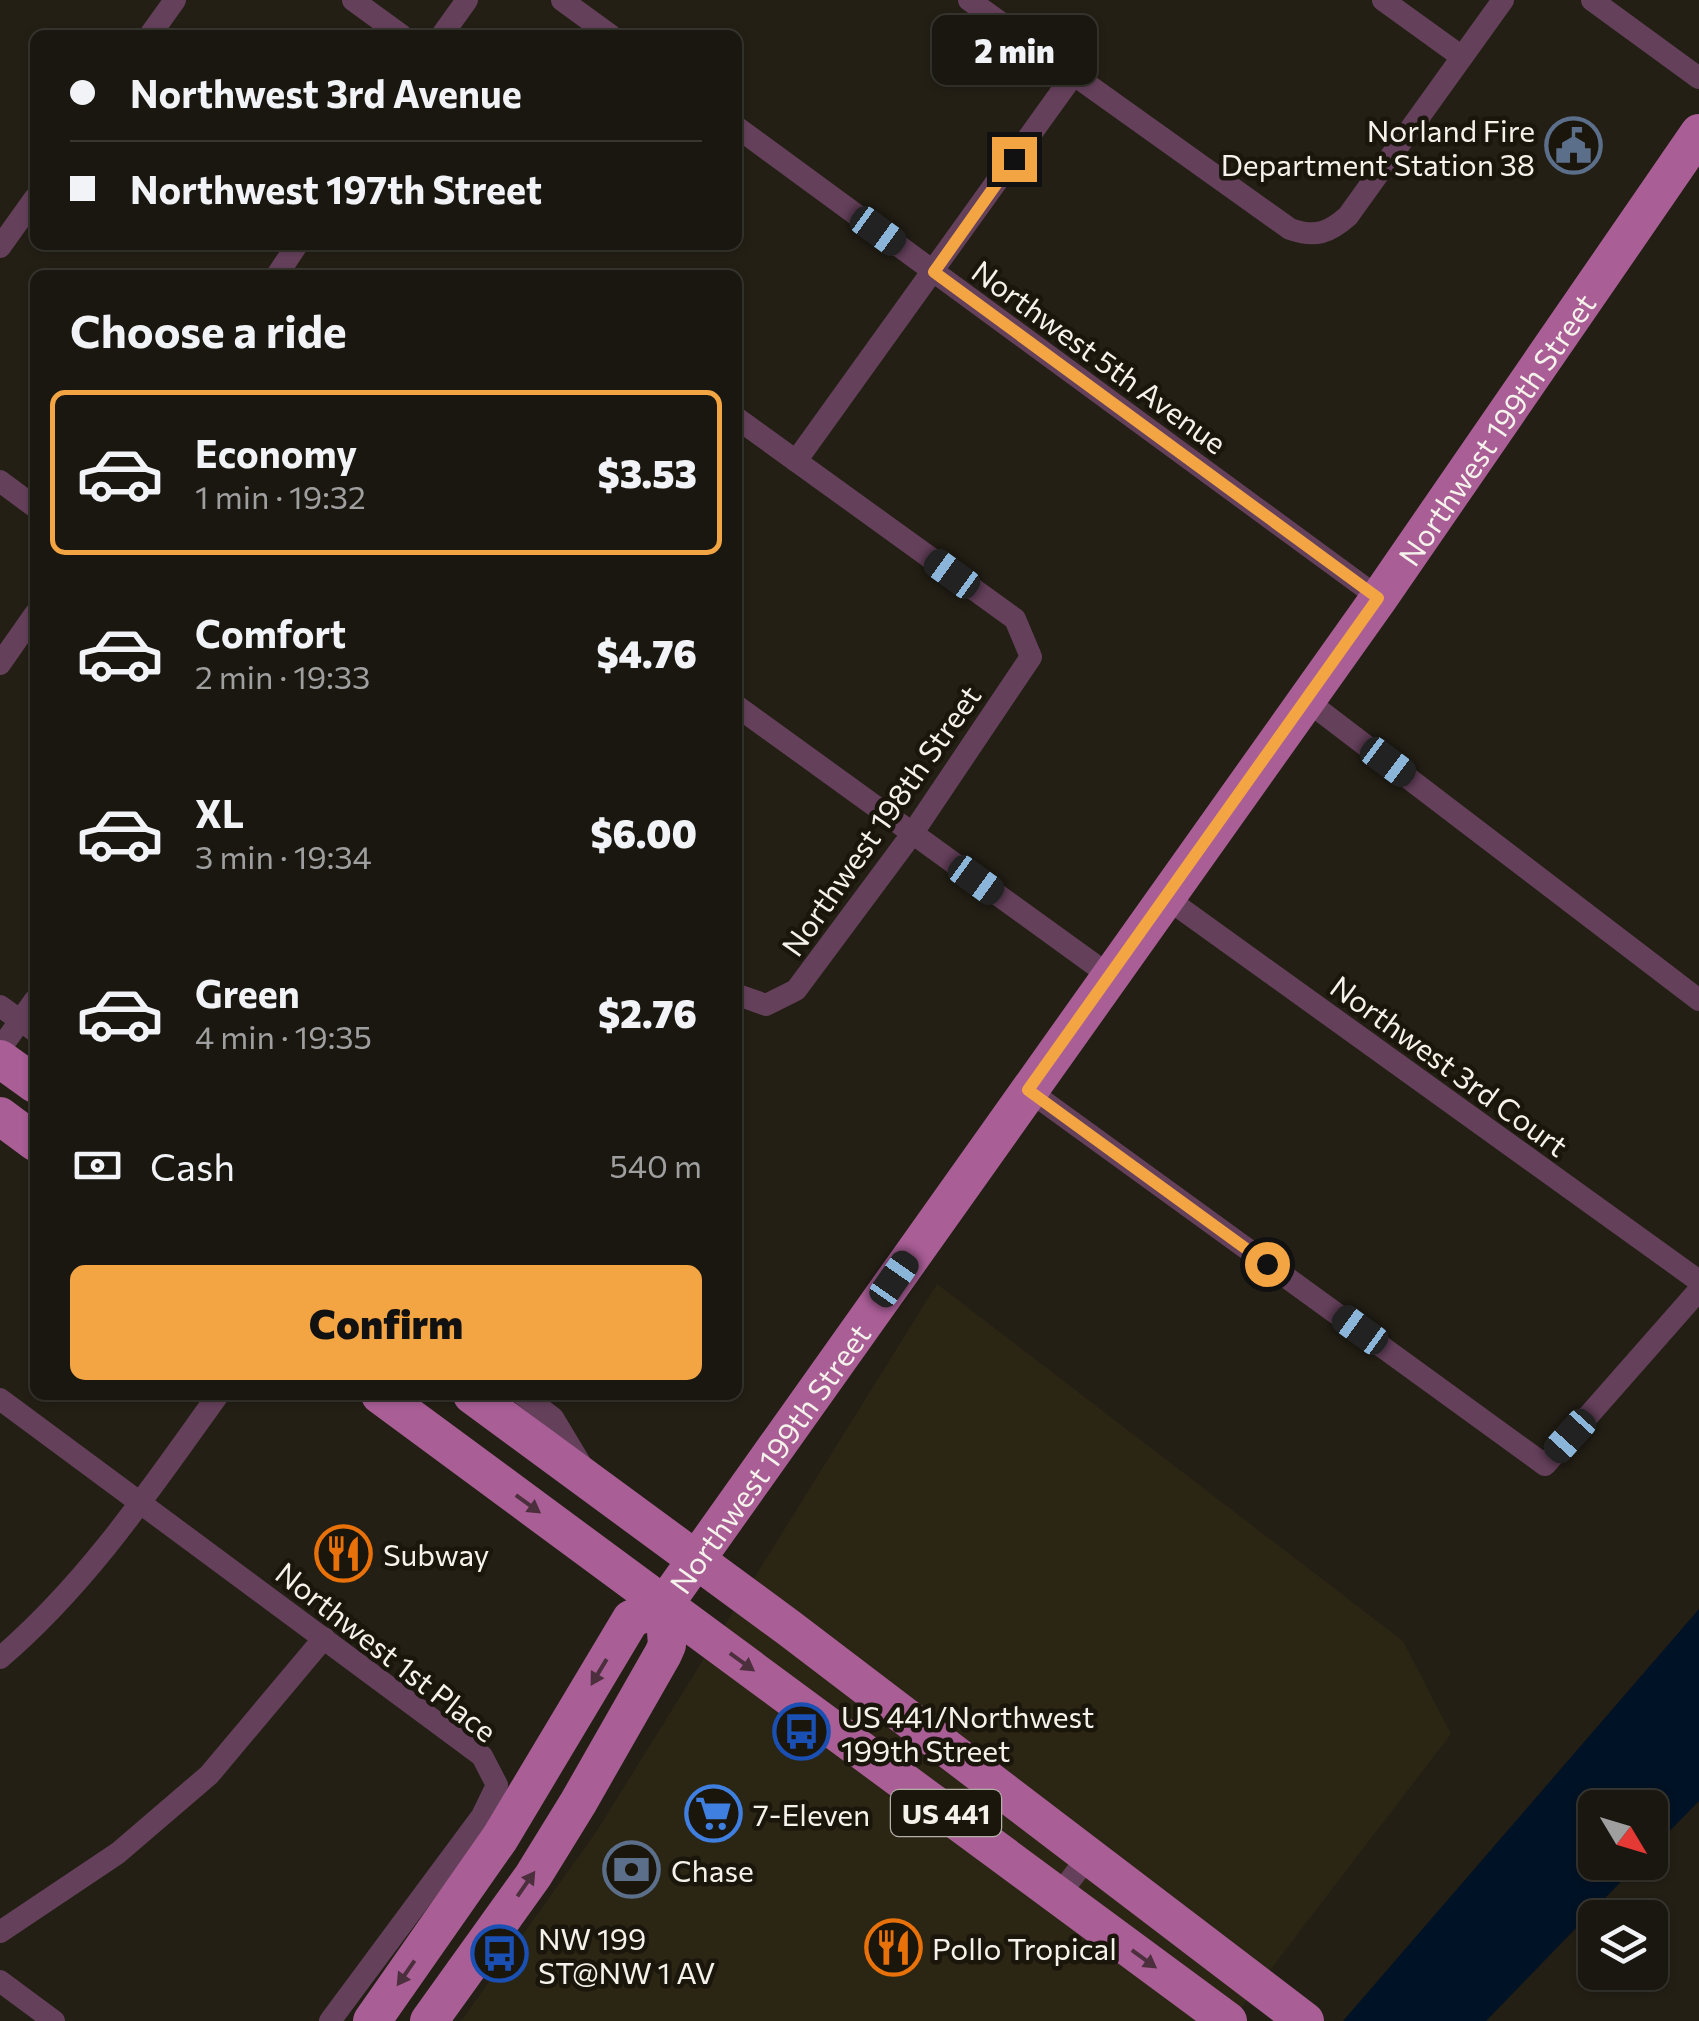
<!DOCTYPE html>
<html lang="en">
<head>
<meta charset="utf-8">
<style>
  body { margin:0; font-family:Commissioner,sans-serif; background:#27241e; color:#f1f3f6; height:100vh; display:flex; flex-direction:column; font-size:38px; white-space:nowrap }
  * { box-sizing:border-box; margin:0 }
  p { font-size:32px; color:#9f9f9f }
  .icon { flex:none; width:55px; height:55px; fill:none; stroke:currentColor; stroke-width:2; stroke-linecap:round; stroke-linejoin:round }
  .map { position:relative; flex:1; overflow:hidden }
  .drawer { position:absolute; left:30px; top:270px; width:712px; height:1130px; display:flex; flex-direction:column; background:#1a1710; border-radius:15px; box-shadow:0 2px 8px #0004,0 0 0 2px #383630 }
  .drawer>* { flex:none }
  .hud { position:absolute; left:30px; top:30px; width:712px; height:220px; border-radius:15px; box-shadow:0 2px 8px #0004,0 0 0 2px #383630; display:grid; align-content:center; height:220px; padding:0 40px; background:#1a1710 }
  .needle { width:65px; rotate:128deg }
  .controls { position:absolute; left:1578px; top:1790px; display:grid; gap:20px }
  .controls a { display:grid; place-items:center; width:90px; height:90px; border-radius:15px; background:#1a1710; box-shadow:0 2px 8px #0004,0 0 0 2px #383630; font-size:50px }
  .end { position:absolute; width:45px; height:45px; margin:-22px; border:12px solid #f3a443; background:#111; box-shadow:0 0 0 5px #111 }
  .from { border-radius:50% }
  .bubble { position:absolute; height:70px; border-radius:15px; background:#1a1710; box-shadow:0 2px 8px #0004,0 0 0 2px #383630; font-size:32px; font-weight:800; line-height:70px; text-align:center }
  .car { position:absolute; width:30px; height:60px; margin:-30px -15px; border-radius:12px; box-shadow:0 0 8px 2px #0007; background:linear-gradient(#222 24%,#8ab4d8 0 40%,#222 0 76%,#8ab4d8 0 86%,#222 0) }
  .hud b { display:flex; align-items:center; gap:35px; height:95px; font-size:38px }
  .hud b+b { border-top:2px solid #383630 }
  .hud i { width:25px; height:25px; background:#f1f3f6 }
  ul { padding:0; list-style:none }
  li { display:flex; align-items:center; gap:30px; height:165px; margin:0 20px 15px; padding:0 20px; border:5px solid transparent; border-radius:15px }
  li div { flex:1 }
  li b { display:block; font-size:38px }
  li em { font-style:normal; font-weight:800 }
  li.active { border-color:#f3a443 }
  li>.icon { width:90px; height:90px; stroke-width:1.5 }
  h2 { padding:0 40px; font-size:45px; line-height:120px }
  .pay { display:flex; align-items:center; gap:25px; height:110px; padding:0 40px; font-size:38px }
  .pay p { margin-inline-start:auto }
  .primary-button { display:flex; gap:20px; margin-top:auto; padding:20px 40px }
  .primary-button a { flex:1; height:115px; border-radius:15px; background:#f3a443; color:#111; font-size:40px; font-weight:800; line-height:115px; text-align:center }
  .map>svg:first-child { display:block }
  .built { fill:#2b2514 }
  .water { fill:#001225 }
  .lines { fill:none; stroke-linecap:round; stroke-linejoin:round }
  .minor { stroke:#65405b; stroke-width:22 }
  .primary { stroke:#a95e96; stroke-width:38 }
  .oneway { fill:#4c2f3c }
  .route { stroke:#f3a443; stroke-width:12 }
  .labels { text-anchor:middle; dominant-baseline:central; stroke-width:9; stroke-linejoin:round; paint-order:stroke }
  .shield { fill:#1a160c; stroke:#b3b0a7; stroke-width:2.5 }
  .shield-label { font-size:28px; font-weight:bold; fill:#f4f2ea }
  .poi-label { font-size:30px; fill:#f4f2ea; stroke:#1a160c; text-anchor:start }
  .street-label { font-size:30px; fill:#f4f2ea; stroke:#1a160c }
</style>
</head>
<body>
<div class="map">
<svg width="1699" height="2021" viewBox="0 0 1699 2021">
  <rect width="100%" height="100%" fill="#231f15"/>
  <path class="built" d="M937 1284 1403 1641 1451 1734 1231 2021H461L596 1832Z"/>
  <path class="water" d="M1699 1609V1801L1650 1851V1808H1595V1862L1639 1863 1486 2021H1343Z"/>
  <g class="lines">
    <g class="minor">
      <path d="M353 0 401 35"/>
      <path d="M562 0 610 35"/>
      <path d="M969 0 1290 229C1315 238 1329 233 1348 216L1503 0"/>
      <path d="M1383 0 1462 57"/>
      <path d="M1592 0 1699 78"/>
      <path d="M150 35 175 0"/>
      <path d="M442 35 467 0"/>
      <path d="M738 128 1379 598"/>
      <path d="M0 247 35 198"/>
      <path d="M277 275 297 245"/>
      <path d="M738 419 1015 619 1031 657 912 834 796 990 766 1005 738 995"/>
      <path d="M796 461 1074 74"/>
      <path d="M0 481 35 507"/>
      <path d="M0 664 35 614"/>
      <path d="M1306 700 1699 1000"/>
      <path d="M738 707 1110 976"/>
      <path d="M1165 897 1699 1281"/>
      <path d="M0 1006 35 1031"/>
      <path d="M0 1049 35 1000"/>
      <path d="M1028 1090 1545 1465 1699 1290"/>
      <path d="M523 1395 553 1418 583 1468"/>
      <path d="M0 1399 482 1756 497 1785 482 1816 330 2021"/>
      <path d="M0 1658C87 1584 152 1487 218 1395"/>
      <path d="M1058 1896 1088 1857"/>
      <path d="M0 1932 118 1853 209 1775 324 1638"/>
      <path d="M0 1981 54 2021"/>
    </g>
    <g class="primary">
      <path d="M0 1059 35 1084"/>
      <path d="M0 1116 35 1142"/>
      <path d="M380 1395 1228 2021"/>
      <path d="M472 1395 789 1628 1305 2021"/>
      <path id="s1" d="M372 2021 500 1838 631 1619 664 1605 1379 598 1699 133"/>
      <path d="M429 2021 533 1876 578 1803 663 1654 667 1645 664 1605"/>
    </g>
  </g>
  <defs><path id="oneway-solid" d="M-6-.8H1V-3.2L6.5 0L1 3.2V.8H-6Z" transform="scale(2.5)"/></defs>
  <g class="oneway">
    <use href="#oneway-solid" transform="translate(528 1504) rotate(36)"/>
    <use href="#oneway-solid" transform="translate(742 1662) rotate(36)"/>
    <use href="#oneway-solid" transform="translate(599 1672) rotate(121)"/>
    <use href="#oneway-solid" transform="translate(526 1884) rotate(-55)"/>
    <use href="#oneway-solid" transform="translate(1144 1959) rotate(36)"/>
    <use href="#oneway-solid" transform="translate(406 1973) rotate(125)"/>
  </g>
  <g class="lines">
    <path class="route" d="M1014 159 934 272 1378 598 1028 1090 1267 1264"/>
  </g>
  <defs>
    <symbol id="civic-ring" viewBox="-11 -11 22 22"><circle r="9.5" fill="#1a160c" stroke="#5c6f8a" stroke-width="1.5"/><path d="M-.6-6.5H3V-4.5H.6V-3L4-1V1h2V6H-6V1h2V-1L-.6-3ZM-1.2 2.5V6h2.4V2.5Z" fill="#5c6f8a"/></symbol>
    <symbol id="restaurant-ring" viewBox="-11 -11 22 22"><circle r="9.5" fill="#1a160c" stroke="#e8710a" stroke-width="1.5"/><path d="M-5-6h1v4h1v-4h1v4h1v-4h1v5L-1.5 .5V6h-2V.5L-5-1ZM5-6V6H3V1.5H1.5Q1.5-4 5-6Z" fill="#e8710a"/></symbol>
    <symbol id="bus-ring" viewBox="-11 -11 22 22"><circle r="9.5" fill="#1a160c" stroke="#1a4fb4" stroke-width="1.5"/><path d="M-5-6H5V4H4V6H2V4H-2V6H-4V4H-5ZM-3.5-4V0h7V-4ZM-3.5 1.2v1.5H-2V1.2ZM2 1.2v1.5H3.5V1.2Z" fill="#1a4fb4"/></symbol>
    <symbol id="supermarket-ring" viewBox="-11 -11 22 22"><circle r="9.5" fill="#1a160c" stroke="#3f7fe0" stroke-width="1.5"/><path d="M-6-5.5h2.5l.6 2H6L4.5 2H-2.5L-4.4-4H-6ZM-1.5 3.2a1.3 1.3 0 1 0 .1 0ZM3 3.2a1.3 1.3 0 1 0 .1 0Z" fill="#3f7fe0"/></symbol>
    <symbol id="bank-ring" viewBox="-11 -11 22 22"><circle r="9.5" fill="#1a160c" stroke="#5c6f8a" stroke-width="1.5"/><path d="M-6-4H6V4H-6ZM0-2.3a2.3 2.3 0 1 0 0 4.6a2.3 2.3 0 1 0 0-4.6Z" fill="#5c6f8a"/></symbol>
  </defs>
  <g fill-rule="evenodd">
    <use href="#civic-ring" x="1542" y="114" width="63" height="63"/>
    <use href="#restaurant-ring" x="312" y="1522" width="63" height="63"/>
    <use href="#bus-ring" x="770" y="1700" width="63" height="63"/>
    <use href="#supermarket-ring" x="682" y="1782" width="63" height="63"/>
    <use href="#bank-ring" x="600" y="1838" width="63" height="63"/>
    <use href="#restaurant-ring" x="862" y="1916" width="63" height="63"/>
    <use href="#bus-ring" x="468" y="1922" width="63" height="63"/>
  </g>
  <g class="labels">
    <rect class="shield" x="891" y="1790" width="110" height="46" rx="8"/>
    <g class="shield-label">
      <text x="946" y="1813">US 441</text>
    </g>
    <g class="poi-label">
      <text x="1535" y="129" text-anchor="end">Norland Fire<tspan x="1535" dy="34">Department Station 38</tspan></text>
      <text x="383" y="1553">Subway</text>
      <text x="841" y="1715">US 441/Northwest<tspan x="841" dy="34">199th Street</tspan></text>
      <text x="753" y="1813">7-Eleven</text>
      <text x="671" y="1869">Chase</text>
      <text x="538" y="1937">NW 199<tspan x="538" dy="34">ST@NW 1 AV</tspan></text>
      <text x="932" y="1947">Pollo Tropical</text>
    </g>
    <g class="street-label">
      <text transform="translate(1100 356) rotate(36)">Northwest 5th Avenue</text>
      <text stroke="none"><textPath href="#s1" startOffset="1955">Northwest 199th Street</textPath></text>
      <text transform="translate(880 820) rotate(-55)">Northwest 198th Street</text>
      <text transform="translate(1450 1065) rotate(36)">Northwest 3rd Court</text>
      <text stroke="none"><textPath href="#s1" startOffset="695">Northwest 199th Street</textPath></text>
      <text transform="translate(387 1651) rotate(38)">Northwest 1st Place</text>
    </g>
  </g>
</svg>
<div class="controls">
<a><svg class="needle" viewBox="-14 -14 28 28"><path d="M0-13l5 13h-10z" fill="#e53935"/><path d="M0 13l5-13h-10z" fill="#9f9f9f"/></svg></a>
<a><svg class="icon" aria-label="layers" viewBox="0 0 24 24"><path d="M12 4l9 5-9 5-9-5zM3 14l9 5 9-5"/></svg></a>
</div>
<i class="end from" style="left:1267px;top:1264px"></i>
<i class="end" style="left:1014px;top:159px"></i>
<div class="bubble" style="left:932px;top:15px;width:165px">2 min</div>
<i class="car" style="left:878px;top:231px;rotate:126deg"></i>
<i class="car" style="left:952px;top:574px;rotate:306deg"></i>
<i class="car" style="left:1388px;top:762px;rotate:127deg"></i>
<i class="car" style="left:976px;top:880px;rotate:126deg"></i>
<i class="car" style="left:894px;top:1279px;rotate:35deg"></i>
<i class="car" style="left:1360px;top:1330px;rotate:306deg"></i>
<i class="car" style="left:1570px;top:1436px;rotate:222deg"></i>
<div class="hud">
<b><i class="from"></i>Northwest 3rd Avenue</b>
<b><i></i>Northwest 197th Street</b>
</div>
<section class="drawer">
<h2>Choose a ride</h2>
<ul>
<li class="active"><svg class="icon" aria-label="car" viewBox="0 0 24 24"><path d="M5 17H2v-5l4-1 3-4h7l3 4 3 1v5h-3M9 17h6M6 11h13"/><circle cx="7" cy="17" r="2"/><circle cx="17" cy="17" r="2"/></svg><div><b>Economy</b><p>1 min · 19:32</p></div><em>$3.53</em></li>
<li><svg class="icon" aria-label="car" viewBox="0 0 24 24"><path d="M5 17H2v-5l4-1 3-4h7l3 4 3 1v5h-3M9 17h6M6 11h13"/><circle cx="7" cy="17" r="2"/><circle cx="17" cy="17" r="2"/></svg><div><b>Comfort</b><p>2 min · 19:33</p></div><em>$4.76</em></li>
<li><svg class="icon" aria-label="car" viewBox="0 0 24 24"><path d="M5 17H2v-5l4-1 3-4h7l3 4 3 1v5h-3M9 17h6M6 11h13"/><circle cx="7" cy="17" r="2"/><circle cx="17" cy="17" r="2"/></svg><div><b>XL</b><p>3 min · 19:34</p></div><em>$6.00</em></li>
<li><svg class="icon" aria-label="car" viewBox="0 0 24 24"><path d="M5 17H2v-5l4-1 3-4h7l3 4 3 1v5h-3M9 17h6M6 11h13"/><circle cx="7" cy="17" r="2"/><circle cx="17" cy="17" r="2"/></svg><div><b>Green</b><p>4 min · 19:35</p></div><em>$2.76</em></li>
</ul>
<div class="pay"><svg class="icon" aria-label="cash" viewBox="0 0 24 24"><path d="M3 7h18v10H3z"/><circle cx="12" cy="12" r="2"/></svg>Cash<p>540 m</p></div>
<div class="primary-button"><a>Confirm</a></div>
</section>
</div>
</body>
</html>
